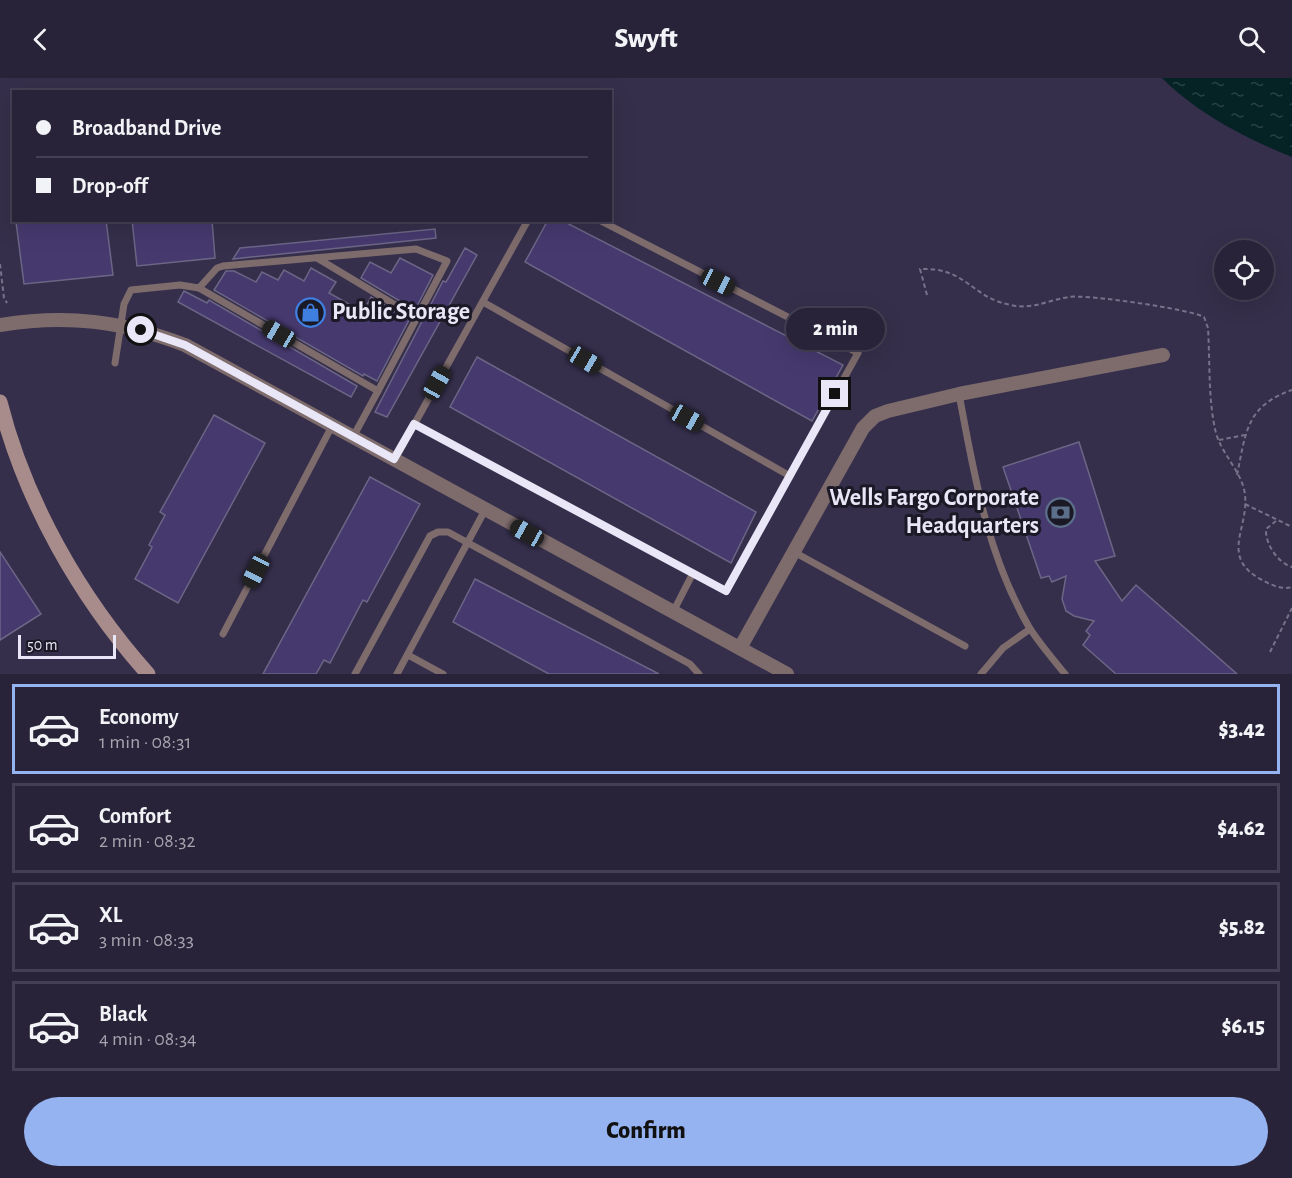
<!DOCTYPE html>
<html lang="en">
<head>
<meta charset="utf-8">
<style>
  body { margin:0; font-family:"Alegreya Sans",sans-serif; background:#302b40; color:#f1f3f6; height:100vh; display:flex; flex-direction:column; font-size:22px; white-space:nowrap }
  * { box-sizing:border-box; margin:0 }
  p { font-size:20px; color:#a5a4ae }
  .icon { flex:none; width:33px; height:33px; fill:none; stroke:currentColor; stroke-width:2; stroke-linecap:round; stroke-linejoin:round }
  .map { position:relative; height:596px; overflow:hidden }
  .drawer { display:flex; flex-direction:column; background:#282338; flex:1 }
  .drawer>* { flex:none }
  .top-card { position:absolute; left:12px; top:12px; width:600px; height:132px; border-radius:0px; box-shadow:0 6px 24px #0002,0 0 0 2px #444053; display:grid; align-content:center; height:132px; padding:0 24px; background:#282338 }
  .fabs { position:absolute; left:1214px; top:162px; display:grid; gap:12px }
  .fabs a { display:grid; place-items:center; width:60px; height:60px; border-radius:50%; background:#282338; box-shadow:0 6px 24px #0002,0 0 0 2px #444053; font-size:30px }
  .scale { position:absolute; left:18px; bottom:15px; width:98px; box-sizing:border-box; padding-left:6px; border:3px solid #e9e6f8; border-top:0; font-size:16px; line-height:21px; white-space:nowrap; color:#e9e6f8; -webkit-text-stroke:4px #1c1926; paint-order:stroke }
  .end { position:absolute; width:27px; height:27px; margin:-14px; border:8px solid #e9e6f8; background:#111; box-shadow:0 0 0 3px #111 }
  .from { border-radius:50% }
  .bubble { position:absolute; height:42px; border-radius:21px; background:#282338; box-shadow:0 6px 24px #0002,0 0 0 2px #444053; font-size:20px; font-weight:800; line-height:42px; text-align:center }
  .car { position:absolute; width:18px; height:36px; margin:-18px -9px; border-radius:8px; box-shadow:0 0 4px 2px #0007; background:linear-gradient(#222 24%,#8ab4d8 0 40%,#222 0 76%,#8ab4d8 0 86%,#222 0) }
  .top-card b { display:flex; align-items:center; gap:21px; height:57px; font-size:22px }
  .top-card b+b { border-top:2px solid #444053 }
  .top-card i { width:15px; height:15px; background:#f1f3f6 }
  ul { padding:10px 0 0; list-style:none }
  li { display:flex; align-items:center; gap:18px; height:90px; margin:0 12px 9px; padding:0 12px; border:3px solid #444053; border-radius:0px }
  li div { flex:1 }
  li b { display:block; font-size:22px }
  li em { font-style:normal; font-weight:800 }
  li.current { border-color:#95b2f1 }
  li>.icon { width:54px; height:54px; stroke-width:1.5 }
  .button { display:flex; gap:12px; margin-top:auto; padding:12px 24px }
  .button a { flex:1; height:69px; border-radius:36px; background:#95b2f1; color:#111; font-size:24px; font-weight:800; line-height:69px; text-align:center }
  header { display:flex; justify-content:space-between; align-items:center; height:78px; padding:0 24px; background:#282338; font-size:27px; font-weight:800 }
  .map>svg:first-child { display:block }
  .water { fill:url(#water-ripples) }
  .building { fill:#46396e; stroke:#6c6686; stroke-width:1.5 }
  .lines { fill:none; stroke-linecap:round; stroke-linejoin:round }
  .path { stroke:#77728a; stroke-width:2; stroke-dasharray:4.5 3; stroke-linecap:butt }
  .service { stroke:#7e6c6d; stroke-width:7 }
  .minor { stroke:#7e6c6d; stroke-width:14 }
  .secondary { stroke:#a88c8c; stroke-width:15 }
  .route { stroke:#e9e6f8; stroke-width:8 }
  .labels { text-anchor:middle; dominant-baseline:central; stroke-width:6; stroke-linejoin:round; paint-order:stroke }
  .poi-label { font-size:24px; font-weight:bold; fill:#e9e6f8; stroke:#1c1926; text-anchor:start }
</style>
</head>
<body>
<header><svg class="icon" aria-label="back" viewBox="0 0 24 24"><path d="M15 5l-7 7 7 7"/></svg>Swyft<svg class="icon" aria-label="search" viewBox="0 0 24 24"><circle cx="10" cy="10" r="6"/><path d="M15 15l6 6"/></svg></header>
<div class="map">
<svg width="1292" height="596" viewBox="0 0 1292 596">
  <defs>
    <pattern id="water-ripples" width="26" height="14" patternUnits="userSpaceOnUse" patternTransform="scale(1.5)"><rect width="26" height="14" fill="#052225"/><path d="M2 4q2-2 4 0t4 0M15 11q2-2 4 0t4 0" fill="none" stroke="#294245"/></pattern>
  </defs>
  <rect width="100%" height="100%" fill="#352f4b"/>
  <path class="water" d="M1162 0H1292V79C1245 60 1198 36 1162 0Z"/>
  <g class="building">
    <path d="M34 142H106L113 197 24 206 16 144Z"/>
    <path d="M132 142H212L215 180 137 188Z"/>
    <path d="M548 142H561L843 287 812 343 525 184Z"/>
    <path d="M435 151 436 160 233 181 240 170Z"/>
    <path d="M465 170 477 177 387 339 375 334 443 203 446 204Z"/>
    <path d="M400 180 433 197 415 232 361 200 370 184 391 195Z"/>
    <path d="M311 190 336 204 329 215 363 234 371 219 409 242 377 303 364 296 363 298 214 212 226 193H234L256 204 262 194 278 202 284 192 304 203Z"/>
    <path d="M184 213 207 225 209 222 357 308 351 319 178 224Z"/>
    <path d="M477 279 756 434 731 485 450 329Z"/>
    <path d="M214 337 265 365 178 525 135 501 152 469 149 467 165 437 160 434Z"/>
    <path d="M1079 364 1115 478 1095 483 1122 523 1136 507 1237 596H1116L1083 567 1090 557 1086 553 1094 543 1074 538 1066 533 1062 521 1066 498 1052 504 1049 498 1041 500 1003 389Z"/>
    <path d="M370 399 420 426 367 524 363 522 330 585 324 582 316 596H263Z"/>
    <path d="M0 474 41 536 0 562Z"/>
    <path d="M475 501 659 596H549L453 544Z"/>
  </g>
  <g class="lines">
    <g class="path">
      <path d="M0 186 4 220 7 225"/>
      <path d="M927 217 920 191C967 189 971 220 1011 227 1033 232 1048 222 1069 219 1085 216 1190 231 1204 239L1208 250C1210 282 1208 324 1216 355 1222 377 1243 395 1245 417 1249 451 1219 479 1262 502 1271 507 1282 512 1292 509"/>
      <path d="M1219 362 1245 357"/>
      <path d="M1237 397C1246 354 1246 328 1292 312"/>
      <path d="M1245 426 1292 449"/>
      <path d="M1276 443 1266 451C1265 466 1278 485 1292 489"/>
      <path d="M1270 574 1292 530"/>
    </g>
    <g class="service">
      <path d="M317 180 417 240"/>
      <path d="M199 210 217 190 223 188 416 171 447 183 378 313"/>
      <path d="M483 224 790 398"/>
      <path d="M115 285 124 226 131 212 180 207 199 210 378 313 353 359"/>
      <path d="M959 316C974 396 987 477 1029 549 1039 565 1053 581 1065 596"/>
      <path d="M415 346 726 513 858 275 599 142"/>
      <path d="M395 381 528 142"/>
      <path d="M794 474 965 568"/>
      <path d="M673 534 693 495"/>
      <path d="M223 556 332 348"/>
      <path d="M408 577 443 596"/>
      <path d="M355 596 430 458 438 454H448L690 586 699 596"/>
      <path d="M397 596 485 432"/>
      <path d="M981 596 1003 570 1030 551"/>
    </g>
    <g class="minor">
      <path d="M0 247C67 236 122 243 185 267L787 596"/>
      <path d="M740 570 863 350 875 338 888 333 959 316 1163 277"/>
    </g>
    <path class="secondary" d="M0 324C25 423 80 520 148 596"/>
  </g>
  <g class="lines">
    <path class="route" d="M141 252 185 267 394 381 414 346 726 513 835 316"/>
  </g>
  <defs>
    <symbol id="shop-ring" viewBox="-11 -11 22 22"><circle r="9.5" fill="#1c1926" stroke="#3f7fe0" stroke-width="1.5"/><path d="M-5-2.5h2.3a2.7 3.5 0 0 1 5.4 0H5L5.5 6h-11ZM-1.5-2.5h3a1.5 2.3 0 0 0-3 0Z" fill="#3f7fe0"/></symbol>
    <symbol id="bank-ring" viewBox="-11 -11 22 22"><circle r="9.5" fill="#1c1926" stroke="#5c6f8a" stroke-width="1.5"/><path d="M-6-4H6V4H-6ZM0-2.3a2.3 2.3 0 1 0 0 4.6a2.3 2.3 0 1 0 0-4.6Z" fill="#5c6f8a"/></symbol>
  </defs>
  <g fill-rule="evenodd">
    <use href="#shop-ring" x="294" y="218" width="33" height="33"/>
    <use href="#bank-ring" x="1044" y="418" width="33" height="33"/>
  </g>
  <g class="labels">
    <g class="poi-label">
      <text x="332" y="234">Public Storage</text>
      <text x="1039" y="420" text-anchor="end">Wells Fargo Corporate<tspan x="1039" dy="28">Headquarters</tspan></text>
    </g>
  </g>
</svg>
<div class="fabs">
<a><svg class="icon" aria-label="locate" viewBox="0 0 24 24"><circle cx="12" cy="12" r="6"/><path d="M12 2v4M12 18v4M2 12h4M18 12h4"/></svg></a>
</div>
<div class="scale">50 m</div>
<i class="end from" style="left:141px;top:252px"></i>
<i class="end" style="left:835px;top:316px"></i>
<div class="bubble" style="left:786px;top:230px;width:99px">2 min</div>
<i class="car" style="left:718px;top:204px;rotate:117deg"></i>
<i class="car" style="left:279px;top:256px;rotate:300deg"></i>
<i class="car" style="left:585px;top:282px;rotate:120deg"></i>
<i class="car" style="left:437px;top:305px;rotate:29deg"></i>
<i class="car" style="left:687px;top:340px;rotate:119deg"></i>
<i class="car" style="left:527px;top:455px;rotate:299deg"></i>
<i class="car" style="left:256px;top:493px;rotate:207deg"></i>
<div class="top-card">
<b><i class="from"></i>Broadband Drive</b>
<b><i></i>Drop-off</b>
</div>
</div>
<section class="drawer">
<ul>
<li class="current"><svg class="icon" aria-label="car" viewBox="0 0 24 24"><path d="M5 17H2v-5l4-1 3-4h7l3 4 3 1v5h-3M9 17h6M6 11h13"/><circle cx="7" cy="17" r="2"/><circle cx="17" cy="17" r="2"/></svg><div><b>Economy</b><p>1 min · 08:31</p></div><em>$3.42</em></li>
<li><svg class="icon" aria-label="car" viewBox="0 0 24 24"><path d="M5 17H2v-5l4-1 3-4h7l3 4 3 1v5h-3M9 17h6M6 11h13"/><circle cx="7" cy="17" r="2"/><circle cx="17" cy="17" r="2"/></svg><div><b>Comfort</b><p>2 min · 08:32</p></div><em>$4.62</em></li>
<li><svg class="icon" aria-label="car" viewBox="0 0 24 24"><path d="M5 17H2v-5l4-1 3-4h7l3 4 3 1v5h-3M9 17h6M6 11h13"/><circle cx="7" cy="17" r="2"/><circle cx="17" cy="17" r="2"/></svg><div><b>XL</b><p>3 min · 08:33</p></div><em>$5.82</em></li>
<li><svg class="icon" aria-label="car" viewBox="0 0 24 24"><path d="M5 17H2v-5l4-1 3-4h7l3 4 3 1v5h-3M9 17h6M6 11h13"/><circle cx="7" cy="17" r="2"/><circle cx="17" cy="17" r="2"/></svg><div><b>Black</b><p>4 min · 08:34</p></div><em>$6.15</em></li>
</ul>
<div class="button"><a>Confirm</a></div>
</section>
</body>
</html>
